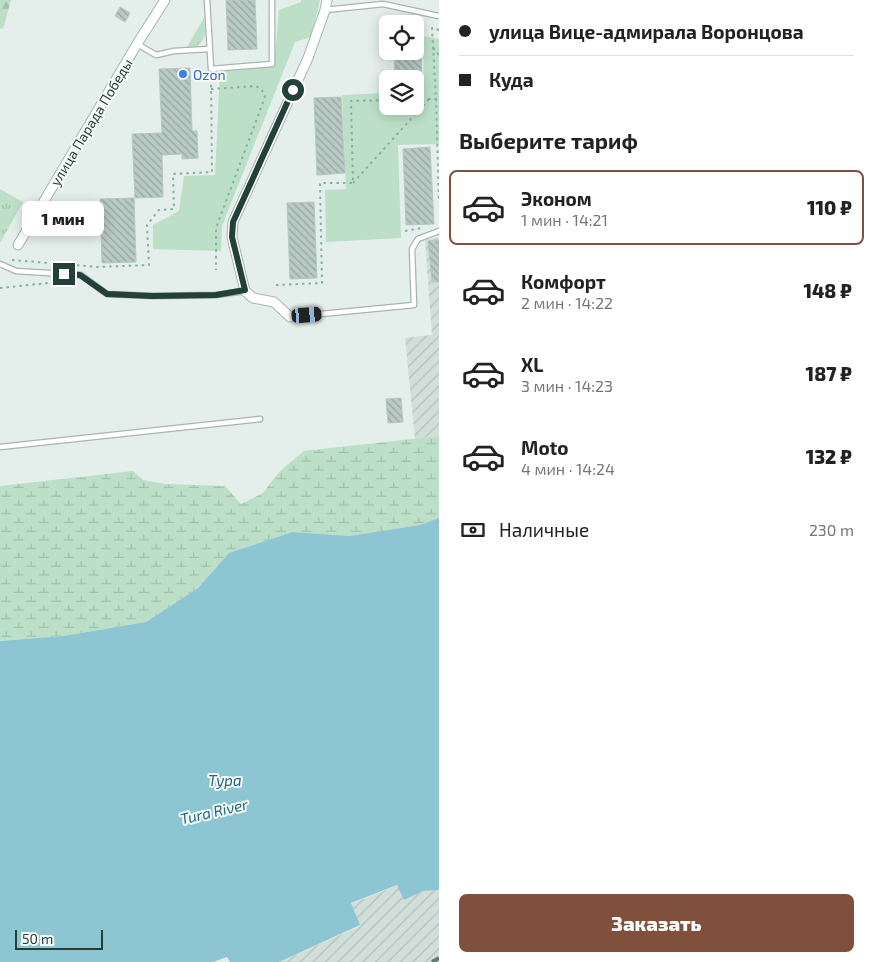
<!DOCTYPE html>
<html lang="ru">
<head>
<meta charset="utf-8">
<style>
  body { margin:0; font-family:"Exo 2",sans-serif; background:#f2f2f2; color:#222; height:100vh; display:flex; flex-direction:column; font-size:19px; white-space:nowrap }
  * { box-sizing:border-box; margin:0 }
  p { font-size:16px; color:#767676 }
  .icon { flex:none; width:28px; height:28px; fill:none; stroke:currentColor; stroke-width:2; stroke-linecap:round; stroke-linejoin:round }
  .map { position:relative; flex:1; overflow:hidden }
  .side { display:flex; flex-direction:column; background:#fff; width:435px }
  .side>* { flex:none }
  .banner { display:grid; align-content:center; height:110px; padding:0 20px; background:#fff }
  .fabs { position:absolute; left:379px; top:15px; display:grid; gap:10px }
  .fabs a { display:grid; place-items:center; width:45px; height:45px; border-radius:8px; background:#fff; box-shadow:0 2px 12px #0003; font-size:25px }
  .scale { position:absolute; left:15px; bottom:12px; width:88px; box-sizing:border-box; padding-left:5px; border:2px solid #234039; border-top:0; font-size:14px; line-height:18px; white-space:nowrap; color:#234039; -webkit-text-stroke:4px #f5faf8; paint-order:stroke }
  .end { position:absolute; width:22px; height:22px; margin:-11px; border:6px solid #234039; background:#fff; box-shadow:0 0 0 2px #fff }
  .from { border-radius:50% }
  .bubble { position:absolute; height:35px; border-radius:8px; background:#fff; box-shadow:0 2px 12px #0003; font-size:16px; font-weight:800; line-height:35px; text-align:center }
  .car { position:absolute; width:15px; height:30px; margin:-15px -8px; border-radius:6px; box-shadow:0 0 4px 1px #0007; background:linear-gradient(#222 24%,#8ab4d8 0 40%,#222 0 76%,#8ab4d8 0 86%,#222 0) }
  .banner b { display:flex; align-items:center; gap:18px; height:48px; font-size:19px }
  .banner b+b { border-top:1px solid #e0e0e0 }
  .banner i { width:12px; height:12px; background:#222 }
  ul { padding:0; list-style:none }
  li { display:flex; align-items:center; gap:15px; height:75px; margin:0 10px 8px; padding:0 10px; border:2px solid transparent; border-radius:8px }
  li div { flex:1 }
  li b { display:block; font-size:19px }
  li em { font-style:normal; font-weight:800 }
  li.active { border-color:#80503d }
  li>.icon { width:45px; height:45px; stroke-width:1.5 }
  h2 { padding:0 20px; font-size:22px; line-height:60px }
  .pay { display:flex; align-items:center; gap:12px; height:55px; padding:0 20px; font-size:19px }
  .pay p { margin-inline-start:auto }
  .action { display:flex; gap:10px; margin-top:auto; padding:10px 20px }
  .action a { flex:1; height:58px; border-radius:8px; background:#80503d; color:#fff; font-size:20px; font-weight:800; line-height:58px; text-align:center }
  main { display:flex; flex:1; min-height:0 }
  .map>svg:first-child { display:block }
  .industrial { fill:url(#industrial-furrows) }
  .grass { fill:url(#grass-tufts) }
  .forest { fill:url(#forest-firs) }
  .wetland { fill:url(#wetland-marsh) }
  .park { fill:#bddfc8 }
  .water { fill:#8dc5d2 }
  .building { fill:url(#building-back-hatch); stroke:#b7c8c1 }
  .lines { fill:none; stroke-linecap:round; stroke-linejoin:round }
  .lane-casing { stroke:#a6b6b1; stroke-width:7 }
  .street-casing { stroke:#a6b6b1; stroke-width:11 }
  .path { stroke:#85b1a5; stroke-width:2; stroke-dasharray:2.5 4; stroke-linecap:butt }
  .lane { stroke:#fff; stroke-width:4.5 }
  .street { stroke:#fff; stroke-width:9 }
  .rail { stroke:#5e7b75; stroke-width:4; stroke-dasharray:10 5; stroke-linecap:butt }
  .route { stroke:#234039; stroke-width:6 }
  .shop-dot { fill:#3f7fe0; stroke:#f5faf8; stroke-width:2 }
  .labels { text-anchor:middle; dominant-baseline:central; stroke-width:4; stroke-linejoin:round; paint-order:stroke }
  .shop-label { font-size:14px; fill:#366cbe; stroke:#f5faf8; text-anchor:start }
  .street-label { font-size:14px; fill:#234039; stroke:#f5faf8 }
  .water-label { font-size:15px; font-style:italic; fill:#1d687d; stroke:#f5faf8 }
</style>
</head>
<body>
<main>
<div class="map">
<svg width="439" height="962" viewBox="0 0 439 962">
  <defs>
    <pattern id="industrial-furrows" width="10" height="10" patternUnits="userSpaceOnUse" patternTransform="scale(1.25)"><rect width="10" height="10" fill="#d2ded9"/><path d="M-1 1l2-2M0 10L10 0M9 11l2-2" fill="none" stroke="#b4c0bb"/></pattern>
    <pattern id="grass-tufts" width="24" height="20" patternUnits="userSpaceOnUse" patternTransform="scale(1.25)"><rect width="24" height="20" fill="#bddfc8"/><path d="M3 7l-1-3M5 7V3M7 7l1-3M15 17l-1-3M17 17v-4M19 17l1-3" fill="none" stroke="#a2c0ad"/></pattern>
    <pattern id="forest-firs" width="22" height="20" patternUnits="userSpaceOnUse" patternTransform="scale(1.25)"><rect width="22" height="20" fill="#bddfc8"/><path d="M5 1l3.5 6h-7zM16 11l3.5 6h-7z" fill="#a2c0ad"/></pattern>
    <pattern id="wetland-marsh" width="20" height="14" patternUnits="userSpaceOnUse" patternTransform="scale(1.25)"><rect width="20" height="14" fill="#bddfc8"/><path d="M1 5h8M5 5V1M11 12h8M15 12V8" fill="none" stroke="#a2c0ad"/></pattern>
    <pattern id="building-back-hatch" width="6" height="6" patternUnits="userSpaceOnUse" patternTransform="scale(1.25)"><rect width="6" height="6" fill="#b9c9c3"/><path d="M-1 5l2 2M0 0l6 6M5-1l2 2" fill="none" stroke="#96a59f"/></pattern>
  </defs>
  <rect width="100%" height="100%" fill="#e4eeea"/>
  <g class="industrial">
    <path d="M439 238V436L415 439 405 338 432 335 425 239Z"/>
    <path d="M398 885 404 900 423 891 439 890V962H279L360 926 351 904Z"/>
  </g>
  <g class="grass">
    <path d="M204 18C205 32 208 37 196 47H187Z"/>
    <path d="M0 189 23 202 0 243Z"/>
  </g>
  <path class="forest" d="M0 0H11L3 29 0 28Z"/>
  <path class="wetland" d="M439 436V518L420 525 349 536 292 532 229 553 198 588 146 622 63 636 0 641V486L133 471 143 480 165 484 225 486 241 504 263 493 280 471 304 451Z"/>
  <g class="park">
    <path d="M301 0H320L311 37 295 42 222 226 221 251 153 249V225L179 211 184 176 215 175 220 71 274 67 279 10 301 2Z"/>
    <path d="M423 36 439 39V144L398 145 401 238 326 242 325 190 346 189 342 95 387 93 388 106H415V92L424 91Z"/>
  </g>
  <path class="water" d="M439 518V890L423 891 404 900 397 885 351 903 360 925 279 962H230L227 957 213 962H0V641L63 636 146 622 198 588 229 553 292 532 349 536 420 525Z"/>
  <g class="building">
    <path d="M226 0H255L257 49 228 50Z"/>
    <path d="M120 7 130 13 125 22 115 16Z"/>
    <path d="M413 15 419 16V24H384V16Z"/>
    <path d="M394 51H421L422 79H395Z"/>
    <path d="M190 68 192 131H197L198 158 182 159V154L162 155 163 197 135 198 132 134 162 133 159 69Z"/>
    <path d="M341 97 345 173 317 175 314 98Z"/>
    <path d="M430 147 434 224 406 225 403 149Z"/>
    <path d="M134 198 136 262 102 263 100 199Z"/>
    <path d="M314 202 317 278 290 279 287 203Z"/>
    <path d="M439 240V282H432L428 241Z"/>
    <path d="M401 398 403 422 388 423 386 399Z"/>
  </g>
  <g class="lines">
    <defs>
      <g id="lane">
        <path d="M207 0 211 69 272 64V0"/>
        <path d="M325 10 383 4 439 16"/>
        <path d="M137 44 156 55 174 51 209 49"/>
        <path d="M0 264 16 271 81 275 107 294 153 296 216 295 245 291"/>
        <path d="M290 317 414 305 412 249 418 239 439 231"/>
        <path d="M0 447 260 419"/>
      </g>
      <g id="street">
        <path d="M18 245 137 44 165 0"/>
        <path d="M290 317 274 302 253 298 245 291 232 237 233 222 308 58 325 10 327 0"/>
      </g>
    </defs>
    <use href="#lane" class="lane-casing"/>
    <use href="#street" class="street-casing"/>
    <g class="path">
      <path d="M439 30 432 28 436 99 439 203"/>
      <path d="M433 48 439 55"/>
      <path d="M211 89 256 86 262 90 265 97 216 228V270"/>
      <path d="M415 99H439"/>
      <path d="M353 183 429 99"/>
      <path d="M405 231 422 228"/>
      <path d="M12 260 97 267 149 265 147 225 159 210 174 209 173 174 212 172 211 77"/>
      <path d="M276 285 322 283 320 183H353L351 101 388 100"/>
      <path d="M0 288 57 282"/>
    </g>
    <use href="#lane" class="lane"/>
    <use href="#street" class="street"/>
    <path class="rail" d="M432 962 439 958"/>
  </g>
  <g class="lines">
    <path class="route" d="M64 274 80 275 107 294 152 296 216 295 245 290 232 237 233 222 293 90"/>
  </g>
  <circle class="shop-dot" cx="183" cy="74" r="5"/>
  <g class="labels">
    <g class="shop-label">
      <text x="193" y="74">Ozon</text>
    </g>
    <g class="street-label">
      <text transform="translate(91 122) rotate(-59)">улица Парада Победы</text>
    </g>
    <g class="water-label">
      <text x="225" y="780">Тура</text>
      <text transform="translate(214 811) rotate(-13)">Tura River</text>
    </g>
  </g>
</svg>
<div class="fabs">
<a><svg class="icon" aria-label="locate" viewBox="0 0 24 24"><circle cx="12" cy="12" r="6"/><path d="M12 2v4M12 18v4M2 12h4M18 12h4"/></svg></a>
<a><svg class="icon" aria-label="layers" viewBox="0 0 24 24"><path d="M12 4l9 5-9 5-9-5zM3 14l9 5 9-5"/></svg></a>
</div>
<div class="scale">50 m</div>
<i class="end from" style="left:293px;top:90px"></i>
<i class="end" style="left:64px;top:274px"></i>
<div class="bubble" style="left:22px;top:201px;width:82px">1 мин</div>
<i class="car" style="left:307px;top:315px;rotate:85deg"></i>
</div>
<section class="side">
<div class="banner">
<b><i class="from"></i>улица Вице-адмирала Воронцова</b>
<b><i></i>Куда</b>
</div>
<h2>Выберите тариф</h2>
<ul>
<li class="active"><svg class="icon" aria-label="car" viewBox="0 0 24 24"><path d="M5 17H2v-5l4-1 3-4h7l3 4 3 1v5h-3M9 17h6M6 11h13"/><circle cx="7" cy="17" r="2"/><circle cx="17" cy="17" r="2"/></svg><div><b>Эконом</b><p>1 мин · 14:21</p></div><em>110 ₽</em></li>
<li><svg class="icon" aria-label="car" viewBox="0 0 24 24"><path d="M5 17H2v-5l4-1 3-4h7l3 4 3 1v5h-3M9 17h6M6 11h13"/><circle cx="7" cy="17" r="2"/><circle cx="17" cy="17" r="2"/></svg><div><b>Комфорт</b><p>2 мин · 14:22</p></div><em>148 ₽</em></li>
<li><svg class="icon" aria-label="car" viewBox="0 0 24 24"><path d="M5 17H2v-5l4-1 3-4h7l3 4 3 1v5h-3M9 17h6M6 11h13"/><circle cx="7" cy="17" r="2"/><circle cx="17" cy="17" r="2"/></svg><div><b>XL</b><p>3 мин · 14:23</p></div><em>187 ₽</em></li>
<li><svg class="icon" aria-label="car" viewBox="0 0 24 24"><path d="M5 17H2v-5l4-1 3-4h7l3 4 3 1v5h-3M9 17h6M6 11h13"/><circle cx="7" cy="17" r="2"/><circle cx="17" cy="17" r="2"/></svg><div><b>Moto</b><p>4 мин · 14:24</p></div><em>132 ₽</em></li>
</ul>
<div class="pay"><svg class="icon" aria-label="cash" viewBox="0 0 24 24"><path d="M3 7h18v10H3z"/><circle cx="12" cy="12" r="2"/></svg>Наличные<p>230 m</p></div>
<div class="action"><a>Заказать</a></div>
</section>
</main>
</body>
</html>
